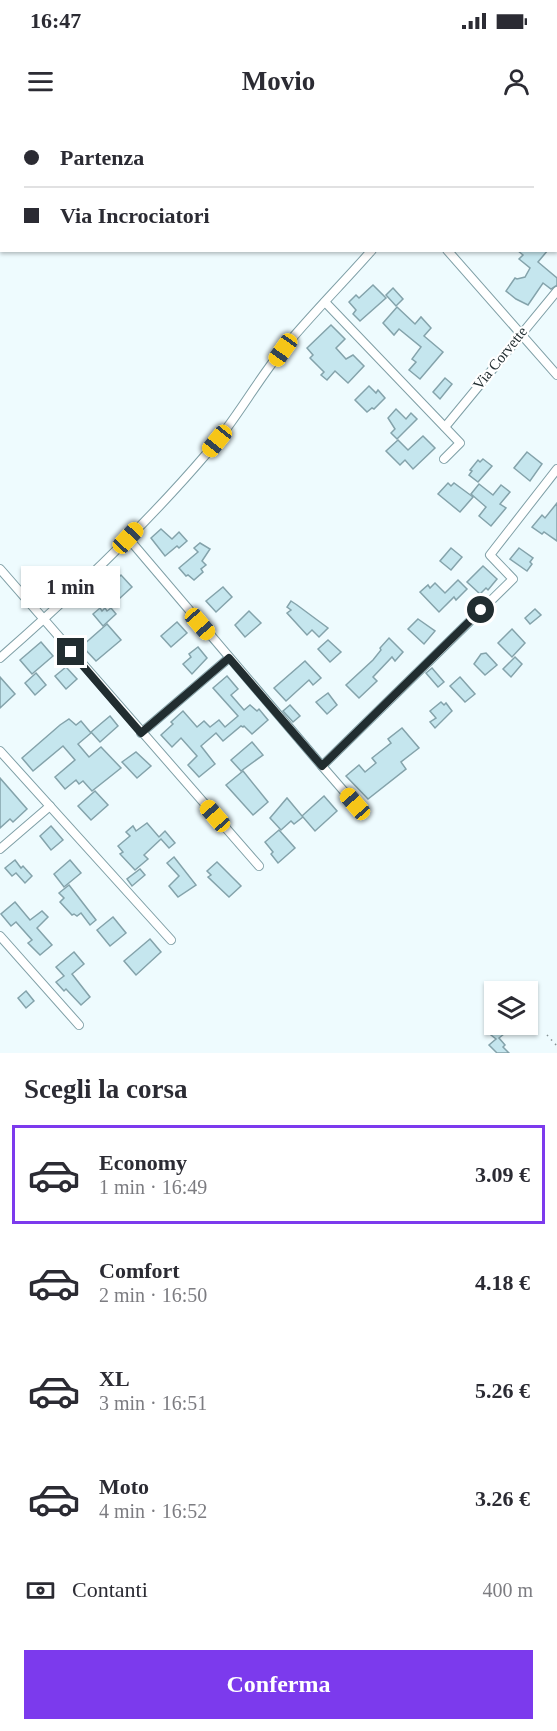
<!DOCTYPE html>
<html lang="it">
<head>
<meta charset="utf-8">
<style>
  body { margin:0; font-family:"Times New Roman",serif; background:#f2f2f3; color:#2b2b33; height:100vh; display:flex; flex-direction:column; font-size:22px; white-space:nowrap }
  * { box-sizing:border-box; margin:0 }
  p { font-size:20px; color:#7c7c81 }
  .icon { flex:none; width:33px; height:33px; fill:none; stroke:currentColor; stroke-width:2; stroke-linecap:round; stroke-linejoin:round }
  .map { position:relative; height:933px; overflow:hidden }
  .sheet { display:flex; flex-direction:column; background:#fff; flex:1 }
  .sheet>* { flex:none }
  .hud { position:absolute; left:0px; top:0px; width:558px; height:132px; box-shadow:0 2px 4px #0004; display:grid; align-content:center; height:132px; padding:0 24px; background:#fff }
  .fabs { position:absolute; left:484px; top:861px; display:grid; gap:12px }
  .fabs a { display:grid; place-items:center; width:54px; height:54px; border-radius:0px; background:#fff; box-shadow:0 2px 4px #0004; font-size:30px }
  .end { position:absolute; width:27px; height:27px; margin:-14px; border:8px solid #212d30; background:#fff; box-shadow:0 0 0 3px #fff }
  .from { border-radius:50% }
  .bubble { position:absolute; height:42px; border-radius:0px; background:#fff; box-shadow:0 2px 4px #0004; font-size:20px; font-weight:700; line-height:42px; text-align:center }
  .car { position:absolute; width:18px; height:36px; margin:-18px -9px; border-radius:8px; box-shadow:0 0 4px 2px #0007; background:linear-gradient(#f5c518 24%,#345 0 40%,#f5c518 0 76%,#345 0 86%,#f5c518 0) }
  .hud b { display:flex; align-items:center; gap:21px; height:57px; font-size:22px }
  .hud b+b { border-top:2px solid #e1e1e2 }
  .hud i { width:15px; height:15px; background:#2b2b33 }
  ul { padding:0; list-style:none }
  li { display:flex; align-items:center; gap:18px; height:99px; margin:0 12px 9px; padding:0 12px; border:3px solid transparent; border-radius:0px }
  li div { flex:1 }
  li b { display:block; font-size:22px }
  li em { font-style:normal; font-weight:700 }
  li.selected { border-color:#7c3aed }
  li>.icon { width:54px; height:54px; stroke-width:1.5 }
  h2 { padding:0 24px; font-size:27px; line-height:72px }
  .pay { display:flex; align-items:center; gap:15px; height:66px; padding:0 24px; font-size:22px }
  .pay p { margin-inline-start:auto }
  .button { display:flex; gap:12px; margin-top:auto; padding:12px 24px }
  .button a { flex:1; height:69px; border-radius:0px; background:#7c3aed; color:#fff; font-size:24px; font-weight:700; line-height:69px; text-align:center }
  .status { display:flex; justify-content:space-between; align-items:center; height:42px; padding:0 30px; background:#fff; direction:ltr }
  .status svg { height:16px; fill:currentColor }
  header { display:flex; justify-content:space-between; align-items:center; height:78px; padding:0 24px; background:#fff; font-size:27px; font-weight:700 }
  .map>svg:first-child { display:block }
  .building { fill:#c5e6ee; stroke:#84a3ab; stroke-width:1.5 }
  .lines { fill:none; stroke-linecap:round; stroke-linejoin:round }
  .minor-casing { stroke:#7f9fa6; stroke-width:10 }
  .path { stroke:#849194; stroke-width:1.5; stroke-dasharray:1.5 4.5; stroke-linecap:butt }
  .minor { stroke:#fff; stroke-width:8 }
  .route { stroke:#212d30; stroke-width:8 }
  .labels { text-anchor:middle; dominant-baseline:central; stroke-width:4.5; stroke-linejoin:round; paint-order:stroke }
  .street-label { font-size:15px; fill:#212d30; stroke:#fff }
</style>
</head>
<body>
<div class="status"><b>16:47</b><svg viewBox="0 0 49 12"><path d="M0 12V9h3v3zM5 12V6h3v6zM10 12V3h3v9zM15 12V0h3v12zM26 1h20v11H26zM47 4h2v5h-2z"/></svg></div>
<header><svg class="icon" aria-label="menu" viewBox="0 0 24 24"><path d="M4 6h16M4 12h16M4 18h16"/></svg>Movio<svg class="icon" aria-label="person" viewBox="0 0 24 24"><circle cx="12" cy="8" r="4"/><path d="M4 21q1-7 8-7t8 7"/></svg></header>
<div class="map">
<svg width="557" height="933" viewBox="0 0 557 933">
  <rect width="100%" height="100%" fill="#eefbfe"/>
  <g class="building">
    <path d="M517 130H548L538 142 557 158V165L551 169 543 163 528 185 516 179 506 171 515 158 517 159 525 157 530 148 519 139 523 135Z"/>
    <path d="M373 165 386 178 360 201 353 194 356 190 349 182 356 175 359 178Z"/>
    <path d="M393 168 403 179 396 186 386 175Z"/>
    <path d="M397 187 415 204 421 197 431 208 424 216 443 232 420 259 409 250 416 242 412 239 421 227 399 209 394 215 383 203Z"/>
    <path d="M331 205 345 219 336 228 346 239 353 235 364 246 348 263 335 251 327 260 321 255 324 252 310 238 313 235 307 228Z"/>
    <path d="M445 258 452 264 440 279 433 272Z"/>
    <path d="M369 266 376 273 378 270 385 278 374 289 372 288 367 292 355 280Z"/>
    <path d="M396 289 406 299 411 293 417 299 397 319 391 313 395 309 388 298Z"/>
    <path d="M423 316 435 328 413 349 405 340 400 345 386 331 398 320 408 330Z"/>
    <path d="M527 332 542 344 530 361 514 348Z"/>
    <path d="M483 339 492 346 478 362 469 355 472 351 470 350 478 340 480 342Z"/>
    <path d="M448 363 451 366 454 363 473 377 460 392 438 374Z"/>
    <path d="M479 364 493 375 501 365 510 372 500 384 506 388 491 406 479 396 486 387 471 374Z"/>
    <path d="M557 383V421L544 412 542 414 532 407 542 395 545 398Z"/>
    <path d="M161 409 172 419 179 412 187 421 179 428 177 426 165 436 151 418Z"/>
    <path d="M200 423 210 429 202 441 206 445 201 449 203 452 194 460 188 455 186 456 179 448 198 432 194 428Z"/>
    <path d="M451 428 462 437 451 450 440 441Z"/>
    <path d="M519 428 533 438 530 442 532 444 527 451 510 439Z"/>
    <path d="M483 446 497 459 488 470 486 468 480 474 467 462Z"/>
    <path d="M114 455 117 459 121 455 132 467 119 479 106 462Z"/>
    <path d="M458 460 467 469 456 480 454 477 439 492 420 472 428 465 430 468 435 463 445 473Z"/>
    <path d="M223 467 232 477 216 492 206 481Z"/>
    <path d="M291 481 297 485 328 508 319 517 312 510 307 515 287 493 291 490 287 487Z"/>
    <path d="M100 488 102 491 105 488 107 491 111 488 116 494 103 506 93 494Z"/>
    <path d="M535 489 541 495 530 504 525 498Z"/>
    <path d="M249 491 261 503 245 517 235 505Z"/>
    <path d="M418 499 435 511 424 524 408 509Z"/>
    <path d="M177 502 187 513 171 527 161 516Z"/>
    <path d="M107 504 121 520 96 541 82 526Z"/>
    <path d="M512 509 525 523 512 537 498 523Z"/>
    <path d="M389 518 403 532 395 541 392 537 373 557 377 561 359 578 346 565 373 540 381 530 380 528Z"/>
    <path d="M328 520 341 532 330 542 318 529Z"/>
    <path d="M41 522 53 536 32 554 20 540Z"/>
    <path d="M198 527 207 538 192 554 183 544 191 537 189 534Z"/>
    <path d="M486 533 497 545 485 555 474 544 481 534Z"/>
    <path d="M515 537 522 544 511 557 503 549Z"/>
    <path d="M305 541 321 558 313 565 309 560 286 581 274 568Z"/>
    <path d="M66 547 77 559 66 569 55 556Z"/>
    <path d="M432 548 444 562 438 567 426 553Z"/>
    <path d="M36 553 46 565 35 575 25 563Z"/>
    <path d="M227 556 238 569 231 575 244 590 250 585 257 591 259 589 268 600 252 614 244 606 243 607 241 606 223 621 216 613 201 626 215 644 199 657 188 645 197 636 181 618 172 627 161 615 173 604 171 602 183 591 197 607 204 601 210 607 219 600 225 607 238 596 213 568Z"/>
    <path d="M0 557 15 574 0 588Z"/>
    <path d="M460 557 475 574 465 582 450 566Z"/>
    <path d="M328 573 337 585 327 594 316 582Z"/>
    <path d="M441 582 444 585 446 583 452 591 435 608 430 602 436 598 430 591Z"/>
    <path d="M290 585 300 596 293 602 283 591Z"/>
    <path d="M110 596 118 606 100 622 91 612Z"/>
    <path d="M69 599 76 605 81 601 91 613 78 624 89 637 101 627 121 648 92 671 83 661 79 664 76 660 65 669 55 657 75 640 63 626 33 651 22 638 60 605Z"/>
    <path d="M402 608 419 628 401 642 406 649 368 679 346 656 359 645 365 652 376 643 372 638 391 623 388 619Z"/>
    <path d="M252 622 263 635 241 651 231 640Z"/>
    <path d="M136 632 151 646 137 658 122 642Z"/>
    <path d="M243 651 268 682 253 695 226 665Z"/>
    <path d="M0 658 27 689 13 702 10 699 0 708Z"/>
    <path d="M95 671 108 685 91 700 78 686Z"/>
    <path d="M324 676 337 691 315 711 303 697 294 704 291 701 281 710 270 698 287 678 302 696Z"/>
    <path d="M147 703 159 717 165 711 175 723 169 728 161 719 144 735 148 739 135 750 120 734 123 732 118 726 130 716 126 712 133 706 136 711Z"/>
    <path d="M51 706 63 720 51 730 40 716Z"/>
    <path d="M279 710 295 728 278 743 271 734 273 732 265 722Z"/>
    <path d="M174 737 196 765 178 777 169 766 179 756 167 743Z"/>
    <path d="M15 740 21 748 23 746 32 756 25 763 16 753 12 756 5 748Z"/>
    <path d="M70 740 81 753 64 767 54 754Z"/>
    <path d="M217 742 241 766 229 777 208 757 211 755 207 751Z"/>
    <path d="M140 749 145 755 132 766 127 759Z"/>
    <path d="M69 765 96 800 90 805 81 793 77 796 74 794 72 795 60 782 64 778 59 773Z"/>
    <path d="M15 782 30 800 42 791 48 797 37 808 52 825 40 835 28 823 32 820 16 802 11 806 1 794Z"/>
    <path d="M113 797 126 813 110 826 97 810Z"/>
    <path d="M150 819 161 832 136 855 124 841Z"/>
    <path d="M74 832 84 844 72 854 90 877 81 885 66 869 64 871 56 862 64 856 56 847Z"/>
    <path d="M26 871 34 881 26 888 18 878Z"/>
    <path d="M499 908 504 914 499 918 505 925 503 927 509 933H497L489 925 496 919 491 915Z"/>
  </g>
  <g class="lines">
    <defs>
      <g id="minor">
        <path d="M514 0 516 2"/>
        <path d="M487 2 489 0"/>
        <path d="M556 28H557"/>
        <path d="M447 130 557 255"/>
        <path d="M325 182 460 323 444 339"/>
        <path d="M445 307 557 171"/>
        <path d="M128 418 322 646 513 459 490 435 557 349"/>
        <path d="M0 449 259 746"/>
        <path d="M0 538C73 474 145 406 208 332 236 300 256 262 283 229 311 195 343 163 372 130"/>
        <path d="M141 613 229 538"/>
        <path d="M0 631 171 820"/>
        <path d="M322 646 355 684"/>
        <path d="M0 729 50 686"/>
        <path d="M0 816 79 905"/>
      </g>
    </defs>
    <use href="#minor" class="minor-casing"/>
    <path class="path" d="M547 915 557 926"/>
    <use href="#minor" class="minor"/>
  </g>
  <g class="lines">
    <path class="route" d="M71 532 141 613 229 538 322 646 481 490"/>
  </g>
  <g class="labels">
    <g class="street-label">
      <text transform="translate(500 238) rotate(-51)">Via Corvette</text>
    </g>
  </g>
</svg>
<div class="fabs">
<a><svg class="icon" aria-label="layers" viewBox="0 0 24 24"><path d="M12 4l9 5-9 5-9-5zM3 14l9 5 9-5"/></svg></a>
</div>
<i class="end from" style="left:481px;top:490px"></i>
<i class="end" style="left:71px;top:532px"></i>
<div class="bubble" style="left:21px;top:446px;width:99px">1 min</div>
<i class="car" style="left:283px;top:230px;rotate:215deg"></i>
<i class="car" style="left:217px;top:321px;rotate:219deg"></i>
<i class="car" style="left:128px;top:418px;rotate:43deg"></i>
<i class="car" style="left:200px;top:504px;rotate:139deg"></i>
<i class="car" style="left:355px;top:684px;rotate:319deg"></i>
<i class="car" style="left:215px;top:696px;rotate:319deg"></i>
<div class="hud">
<b><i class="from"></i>Partenza</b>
<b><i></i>Via Incrociatori</b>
</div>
</div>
<section class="sheet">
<h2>Scegli la corsa</h2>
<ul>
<li class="selected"><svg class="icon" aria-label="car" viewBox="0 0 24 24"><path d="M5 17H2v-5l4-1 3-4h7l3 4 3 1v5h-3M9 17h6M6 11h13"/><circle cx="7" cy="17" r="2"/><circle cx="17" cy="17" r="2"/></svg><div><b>Economy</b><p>1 min · 16:49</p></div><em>3.09 €</em></li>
<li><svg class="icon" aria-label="car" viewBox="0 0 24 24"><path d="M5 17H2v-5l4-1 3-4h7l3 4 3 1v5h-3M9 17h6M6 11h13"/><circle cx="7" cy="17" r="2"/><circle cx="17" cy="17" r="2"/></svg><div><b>Comfort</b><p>2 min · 16:50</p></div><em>4.18 €</em></li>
<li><svg class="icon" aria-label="car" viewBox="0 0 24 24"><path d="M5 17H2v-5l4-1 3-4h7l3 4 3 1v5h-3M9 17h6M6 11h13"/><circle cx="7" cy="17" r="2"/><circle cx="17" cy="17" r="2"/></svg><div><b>XL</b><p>3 min · 16:51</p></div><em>5.26 €</em></li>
<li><svg class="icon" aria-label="car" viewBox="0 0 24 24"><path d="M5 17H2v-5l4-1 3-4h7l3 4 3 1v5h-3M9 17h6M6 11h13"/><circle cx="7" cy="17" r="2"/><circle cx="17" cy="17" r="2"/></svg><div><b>Moto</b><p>4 min · 16:52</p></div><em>3.26 €</em></li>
</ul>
<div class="pay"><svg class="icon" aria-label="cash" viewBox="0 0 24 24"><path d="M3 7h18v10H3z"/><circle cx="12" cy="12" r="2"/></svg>Contanti<p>400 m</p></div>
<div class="button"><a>Conferma</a></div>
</section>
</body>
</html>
